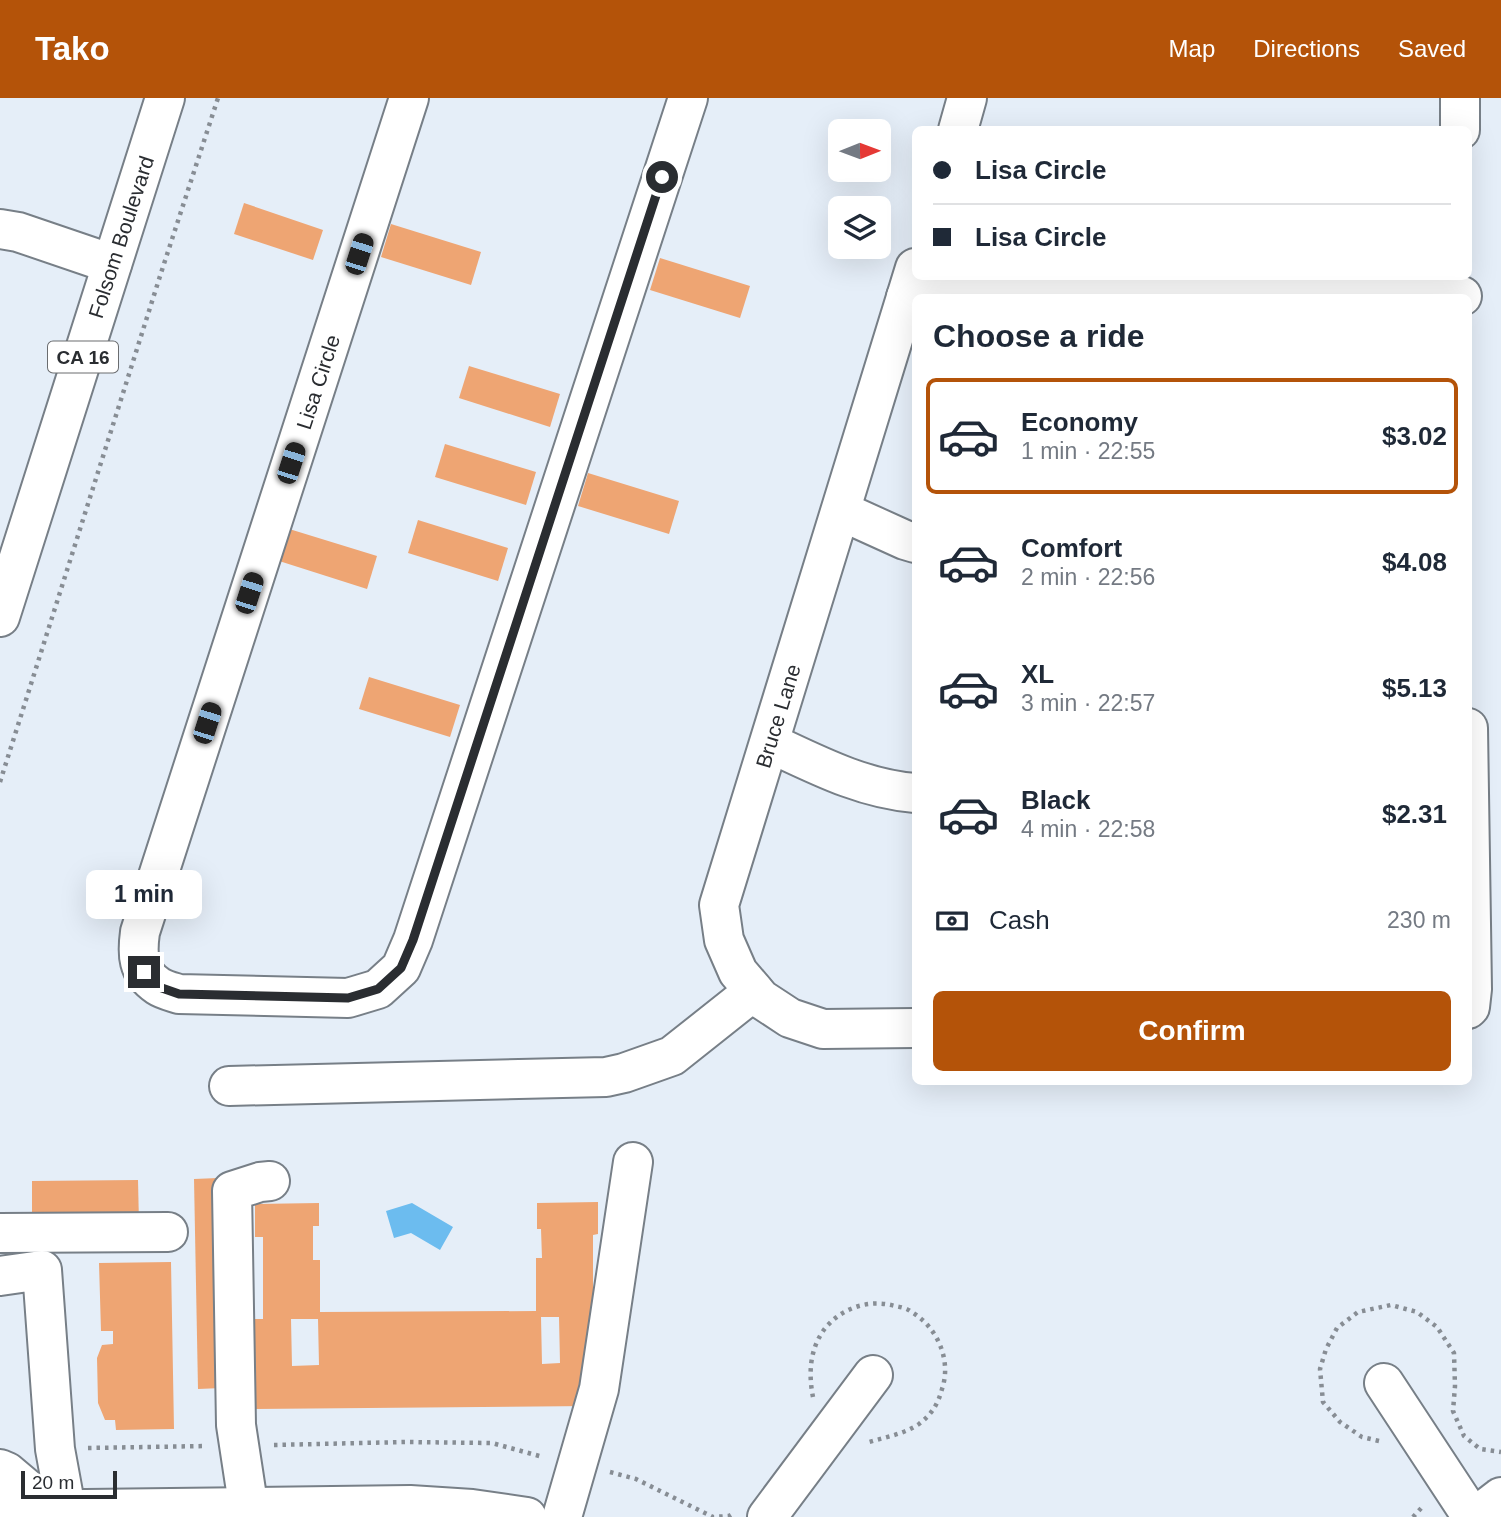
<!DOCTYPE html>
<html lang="en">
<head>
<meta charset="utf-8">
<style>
  body { margin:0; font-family:Arial,sans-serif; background:#f6f6f7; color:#1f2937; height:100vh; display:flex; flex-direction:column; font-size:26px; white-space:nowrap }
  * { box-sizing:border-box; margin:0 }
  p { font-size:23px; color:#747a83 }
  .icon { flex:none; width:38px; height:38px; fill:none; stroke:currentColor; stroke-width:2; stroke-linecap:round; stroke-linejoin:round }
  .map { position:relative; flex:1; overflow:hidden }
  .panel { position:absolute; left:912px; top:196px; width:560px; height:791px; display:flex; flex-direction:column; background:#fff; border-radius:10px; box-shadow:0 7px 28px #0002 }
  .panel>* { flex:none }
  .top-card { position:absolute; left:912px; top:28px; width:560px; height:154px; border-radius:10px; box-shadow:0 7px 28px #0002; display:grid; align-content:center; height:154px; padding:0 21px; background:#fff }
  .needle { width:46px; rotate:89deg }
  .controls { position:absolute; left:828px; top:21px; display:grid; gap:14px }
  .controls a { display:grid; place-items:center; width:63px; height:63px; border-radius:10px; background:#fff; box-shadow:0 7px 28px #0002; font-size:35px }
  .scale { position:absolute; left:21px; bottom:18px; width:96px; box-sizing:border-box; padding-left:7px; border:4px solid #2a2d31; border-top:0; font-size:19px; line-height:24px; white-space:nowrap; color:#2a2d31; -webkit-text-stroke:5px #fff; paint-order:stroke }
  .end { position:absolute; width:32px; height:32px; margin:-16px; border:9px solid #2a2d31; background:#fff; box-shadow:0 0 0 4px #fff }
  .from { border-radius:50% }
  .bubble { position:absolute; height:49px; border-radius:10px; background:#fff; box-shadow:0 7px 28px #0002; font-size:23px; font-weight:700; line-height:49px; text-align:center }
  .car { position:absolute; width:21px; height:42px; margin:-21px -10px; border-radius:9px; box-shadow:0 0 5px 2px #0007; background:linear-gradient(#222 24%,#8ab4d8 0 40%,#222 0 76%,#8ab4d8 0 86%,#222 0) }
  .top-card b { display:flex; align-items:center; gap:24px; height:66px; font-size:26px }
  .top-card b+b { border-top:2px solid #e0e1e3 }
  .top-card i { width:18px; height:18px; background:#1f2937 }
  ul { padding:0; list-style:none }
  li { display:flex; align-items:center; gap:21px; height:116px; margin:0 14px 10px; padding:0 7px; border:4px solid transparent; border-radius:10px }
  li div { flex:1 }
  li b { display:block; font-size:26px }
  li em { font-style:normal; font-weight:700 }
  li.current { border-color:#b45309 }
  li>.icon { width:63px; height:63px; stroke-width:1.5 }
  h2 { padding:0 21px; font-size:32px; line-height:84px }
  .pay { display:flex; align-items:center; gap:18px; height:77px; padding:0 21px; font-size:26px }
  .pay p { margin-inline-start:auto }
  .button { display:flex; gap:14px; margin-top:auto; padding:14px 21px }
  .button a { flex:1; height:80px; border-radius:10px; background:#b45309; color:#fff; font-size:28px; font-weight:700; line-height:80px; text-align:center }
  header { display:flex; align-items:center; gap:42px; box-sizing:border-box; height:98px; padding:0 35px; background:#b45309; color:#fff }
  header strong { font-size:33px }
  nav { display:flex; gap:38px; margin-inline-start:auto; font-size:24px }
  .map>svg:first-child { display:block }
  .water { fill:#6cbcef }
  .building { fill:#eea573; fill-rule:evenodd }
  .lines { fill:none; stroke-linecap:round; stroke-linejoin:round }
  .minor-casing { stroke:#777f87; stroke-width:42 }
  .major-casing { stroke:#777f87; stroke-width:42 }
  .path { stroke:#878d94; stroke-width:4.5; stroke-dasharray:3.5 5; stroke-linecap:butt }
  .minor { stroke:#fff; stroke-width:38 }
  .major { stroke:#fff; stroke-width:38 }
  .route { stroke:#2a2d31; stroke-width:9 }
  .labels { text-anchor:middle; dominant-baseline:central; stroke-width:5; stroke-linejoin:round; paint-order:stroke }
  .shield { fill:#fff; stroke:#6a6c6f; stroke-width:2 }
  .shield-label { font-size:19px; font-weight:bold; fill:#2a2d31 }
  .street-label { font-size:21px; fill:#2a2d31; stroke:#fff }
</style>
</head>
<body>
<header>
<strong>Tako</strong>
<nav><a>Map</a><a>Directions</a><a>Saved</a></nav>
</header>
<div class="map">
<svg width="1501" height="1419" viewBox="0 0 1501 1419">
  <rect width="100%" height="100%" fill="#e5eef8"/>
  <path class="water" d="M412 1105 453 1129 440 1152 411 1135 394 1140 386 1113Z"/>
  <g class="building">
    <path d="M244 105 323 132 313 162 234 136Z"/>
    <path d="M391 126 481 154 471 187 381 159Z"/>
    <path d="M660 160 750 188 740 220 650 192Z"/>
    <path d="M469 268 560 296 550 329 459 300Z"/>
    <path d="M445 346 536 374 526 407 435 379Z"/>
    <path d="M588 375 679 403 669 436 578 408Z"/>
    <path d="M418 422 508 450 498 483 408 455Z"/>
    <path d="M286 430 377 458 367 491 276 462Z"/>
    <path d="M369 579 460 607 450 639 359 611Z"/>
    <path d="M218 1080 222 1290 198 1291 194 1081Z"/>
    <path d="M138 1082 139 1126 32 1128V1083Z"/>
    <path d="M598 1104V1136L593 1137V1212L590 1308 251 1311 250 1221H263V1139H255V1106L319 1105V1128H313V1162H320V1214L536 1213V1160H542L541 1131H537V1105ZM541 1219H559L560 1265 542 1266ZM291 1221H318L319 1267 292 1268Z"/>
    <path d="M171 1164 174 1331 116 1332 115 1322H105L98 1305 97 1260 102 1247 113 1246V1233H101L99 1165Z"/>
  </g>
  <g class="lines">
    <defs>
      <g id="minor">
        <path d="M409 0 140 834C137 856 137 874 158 888 164 892 173 894 179 896L348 900 378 891 401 870 413 842 688 0"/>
        <path d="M1460 0V32"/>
        <path d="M958 32 967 0"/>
        <path d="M0 131 18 134 112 166"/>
        <path d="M915 170 719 807 724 842 738 874 761 901 790 920 823 931 915 930"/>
        <path d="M906 199 1462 198"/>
        <path d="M841 413 905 442 915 445"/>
        <path d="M1468 630 1472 891 1470 909 1468 911"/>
        <path d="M770 645C817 667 863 691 915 695"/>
        <path d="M229 988 606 979 624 975 672 958 754 893"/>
        <path d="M0 1135 168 1134"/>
        <path d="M0 1178 42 1172 55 1351 66 1411"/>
        <path d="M1384 1285 1472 1419"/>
        <path d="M0 1412 410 1407 472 1411 527 1419"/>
        <path d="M250 1419 236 1327 232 1093 260 1084 270 1083"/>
        <path d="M562 1419 599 1291 633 1064"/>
        <path d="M767 1419 873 1277"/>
        <path d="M1475 1419 1501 1399"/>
      </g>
      <g id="major">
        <path d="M0 519 165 0"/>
        <path d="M0 1371 7 1374 52 1412 41 1419"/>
      </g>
    </defs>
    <use href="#minor" class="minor-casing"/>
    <use href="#major" class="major-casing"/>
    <g class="path">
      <path d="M0 684 161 175 218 0"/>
      <path d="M813 1299C808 1274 810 1248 827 1228 844 1209 870 1201 895 1208 900 1209 906 1210 910 1213 937 1228 952 1262 942 1291 938 1306 932 1316 919 1326 904 1336 886 1339 869 1344"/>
      <path d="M1379 1343 1362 1339 1340 1324 1323 1304 1320 1271 1326 1251 1337 1230 1358 1214 1391 1207 1417 1214 1437 1229 1454 1255 1455 1288 1453 1313 1464 1338 1480 1351 1501 1354"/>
      <path d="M274 1347 405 1344 492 1345 543 1359"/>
      <path d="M88 1350 206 1348"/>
      <path d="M610 1374 636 1381 713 1419 729 1418 734 1415"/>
      <path d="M1413 1419 1424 1407"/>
    </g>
    <use href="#minor" class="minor"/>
    <use href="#major" class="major"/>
  </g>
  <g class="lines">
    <path class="route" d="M144 874 159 889 179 896 348 900 378 891 401 870 413 842 662 79"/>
  </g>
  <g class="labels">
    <rect class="shield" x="48" y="243.5" width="70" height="31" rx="5"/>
    <g class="shield-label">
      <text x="83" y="259">CA 16</text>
    </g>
    <g class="street-label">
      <text transform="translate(121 139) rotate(-72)">Folsom Boulevard</text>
      <text transform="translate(318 284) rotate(-72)">Lisa Circle</text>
      <text transform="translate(778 618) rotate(-73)">Bruce Lane</text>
    </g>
  </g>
</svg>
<div class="controls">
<a><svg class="needle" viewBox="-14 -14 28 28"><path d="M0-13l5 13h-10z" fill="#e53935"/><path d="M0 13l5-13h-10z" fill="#747a83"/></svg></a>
<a><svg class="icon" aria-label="layers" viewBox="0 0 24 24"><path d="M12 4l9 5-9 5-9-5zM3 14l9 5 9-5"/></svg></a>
</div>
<div class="scale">20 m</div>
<i class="end from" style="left:662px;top:79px"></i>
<i class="end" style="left:144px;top:874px"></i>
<div class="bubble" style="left:86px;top:772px;width:116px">1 min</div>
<i class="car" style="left:359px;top:156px;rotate:18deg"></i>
<i class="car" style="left:291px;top:365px;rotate:18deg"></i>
<i class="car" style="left:249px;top:495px;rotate:18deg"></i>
<i class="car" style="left:207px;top:625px;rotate:18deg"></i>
<div class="top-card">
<b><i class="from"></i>Lisa Circle</b>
<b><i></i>Lisa Circle</b>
</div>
<section class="panel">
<h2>Choose a ride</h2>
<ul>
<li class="current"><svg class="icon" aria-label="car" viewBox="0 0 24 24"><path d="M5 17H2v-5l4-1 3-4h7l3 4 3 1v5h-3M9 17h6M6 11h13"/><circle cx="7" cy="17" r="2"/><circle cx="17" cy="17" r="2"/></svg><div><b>Economy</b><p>1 min · 22:55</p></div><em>$3.02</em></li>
<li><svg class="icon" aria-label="car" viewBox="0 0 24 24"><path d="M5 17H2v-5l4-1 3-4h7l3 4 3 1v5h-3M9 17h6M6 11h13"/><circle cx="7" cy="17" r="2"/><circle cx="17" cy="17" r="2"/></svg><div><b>Comfort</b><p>2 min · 22:56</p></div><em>$4.08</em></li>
<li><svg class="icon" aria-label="car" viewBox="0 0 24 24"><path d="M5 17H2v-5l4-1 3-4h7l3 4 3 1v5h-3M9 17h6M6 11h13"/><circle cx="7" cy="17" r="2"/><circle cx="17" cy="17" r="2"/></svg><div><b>XL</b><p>3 min · 22:57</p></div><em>$5.13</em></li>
<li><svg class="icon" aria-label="car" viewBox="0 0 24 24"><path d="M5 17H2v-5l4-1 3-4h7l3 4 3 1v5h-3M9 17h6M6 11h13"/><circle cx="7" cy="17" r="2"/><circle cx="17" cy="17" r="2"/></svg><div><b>Black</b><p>4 min · 22:58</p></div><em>$2.31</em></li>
</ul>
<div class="pay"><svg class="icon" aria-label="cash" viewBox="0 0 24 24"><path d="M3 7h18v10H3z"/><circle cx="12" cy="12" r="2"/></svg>Cash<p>230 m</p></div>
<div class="button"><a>Confirm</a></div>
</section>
</div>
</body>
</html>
